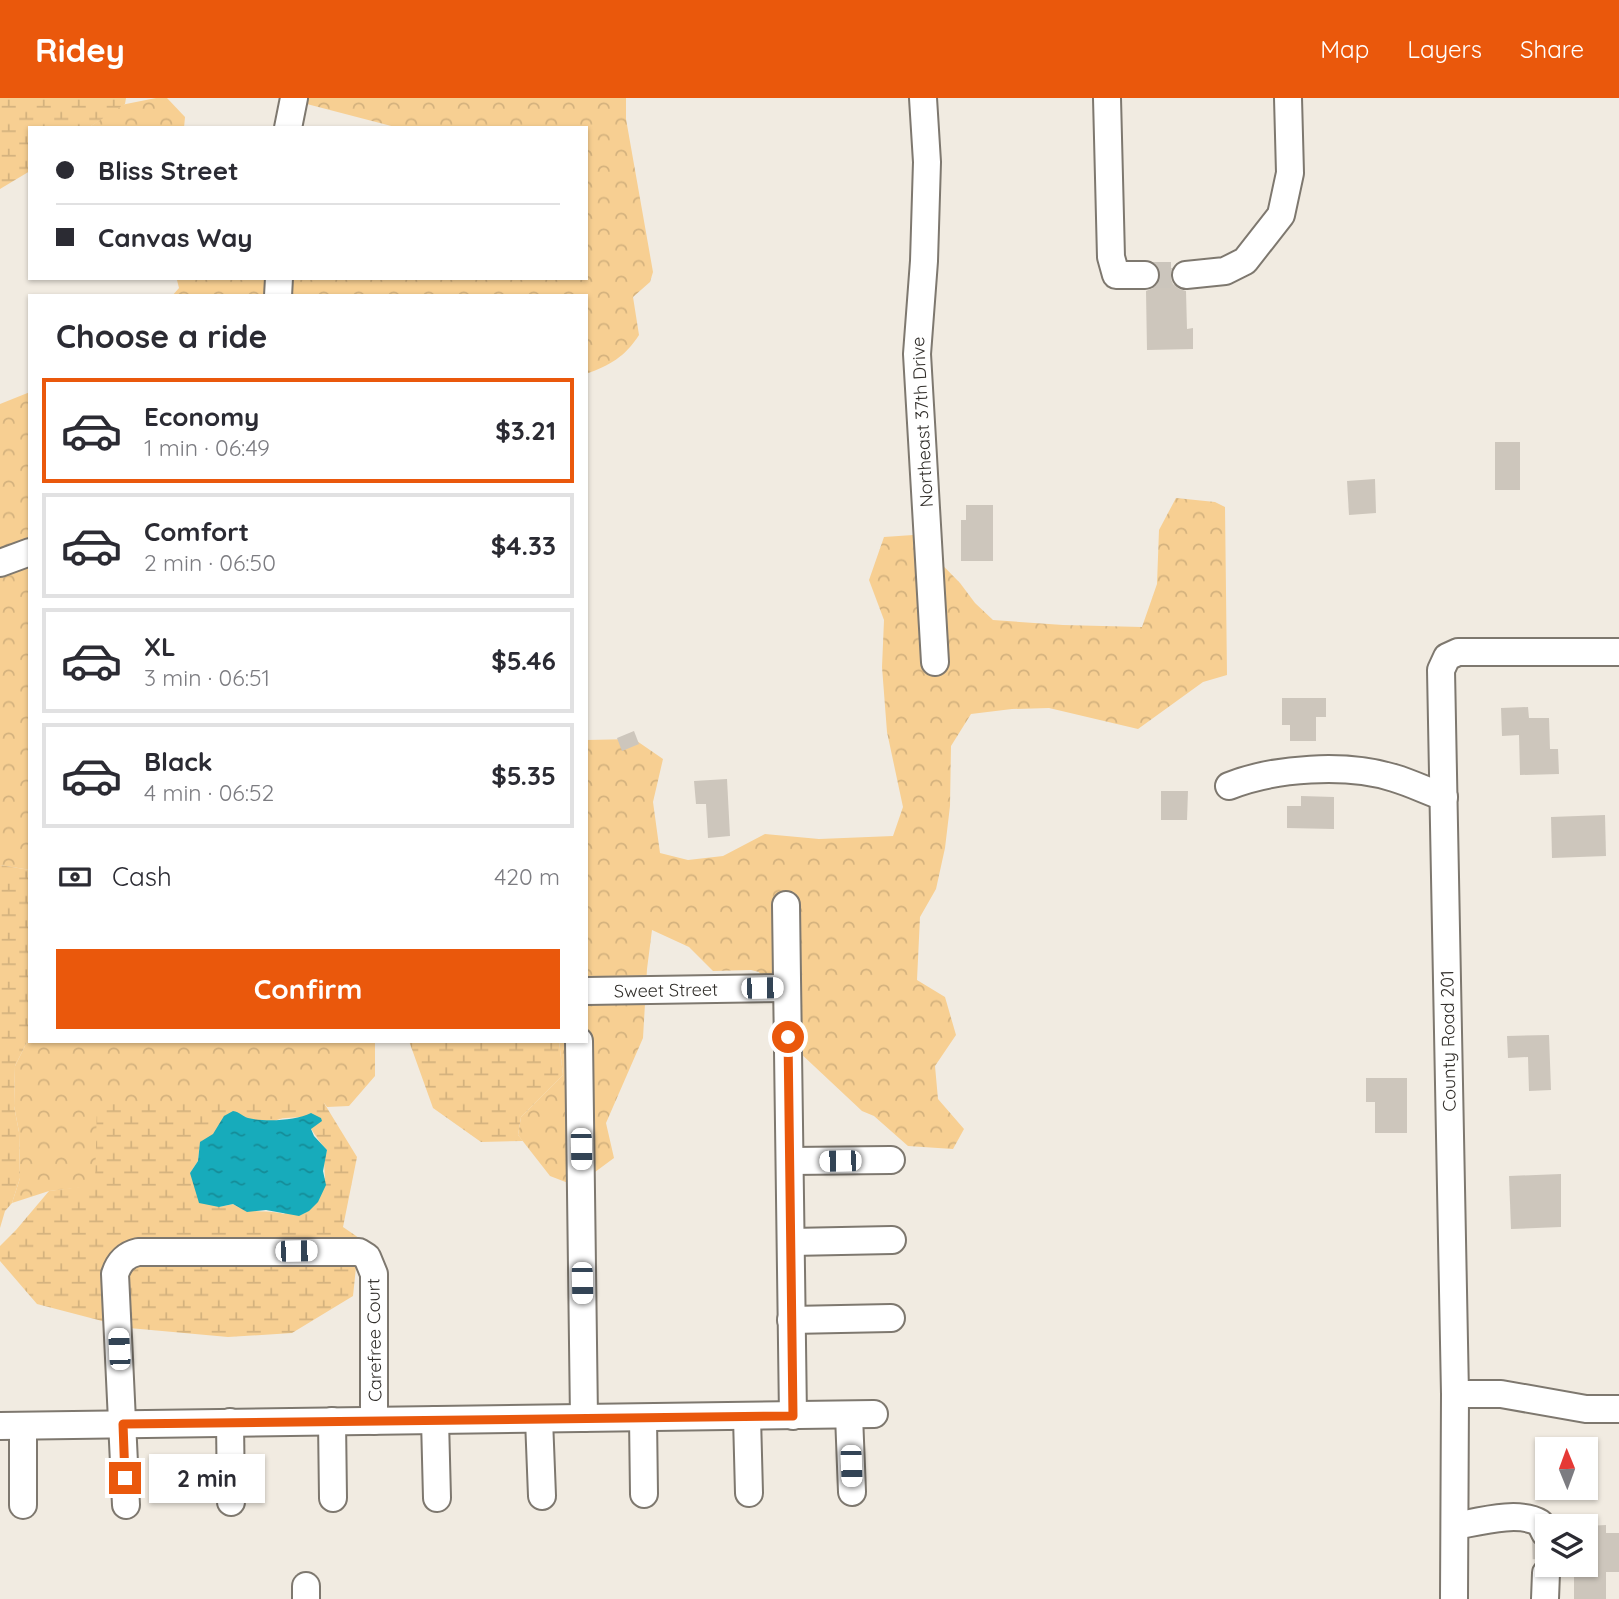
<!DOCTYPE html>
<html lang="en">
<head>
<meta charset="utf-8">
<style>
  body { margin:0; font-family:Quicksand,sans-serif; background:#f2f2f3; color:#2b2b33; height:100vh; display:flex; flex-direction:column; font-size:26px; white-space:nowrap }
  * { box-sizing:border-box; margin:0 }
  p { font-size:23px; color:#7c7c81 }
  .icon { flex:none; width:38px; height:38px; fill:none; stroke:currentColor; stroke-width:2; stroke-linecap:round; stroke-linejoin:round }
  .map { position:relative; flex:1; overflow:hidden }
  .side { position:absolute; left:28px; top:196px; width:560px; height:749px; display:flex; flex-direction:column; background:#fff; border-radius:0px; box-shadow:0 2px 5px #0004 }
  .side>* { flex:none }
  .top-card { position:absolute; left:28px; top:28px; width:560px; height:154px; border-radius:0px; box-shadow:0 2px 5px #0004; display:grid; align-content:center; height:154px; padding:0 28px; background:#fff }
  .needle { width:46px; rotate:359deg }
  .buttons { position:absolute; left:1535px; top:1339px; display:grid; gap:14px }
  .buttons a { display:grid; place-items:center; width:63px; height:63px; border-radius:0px; background:#fff; box-shadow:0 2px 5px #0004; font-size:35px }
  .end { position:absolute; width:32px; height:32px; margin:-16px; border:9px solid #ea580c; background:#fff; box-shadow:0 0 0 4px #fff }
  .from { border-radius:50% }
  .bubble { position:absolute; height:49px; border-radius:0px; background:#fff; box-shadow:0 2px 5px #0004; font-size:23px; font-weight:700; line-height:49px; text-align:center }
  .car { position:absolute; width:21px; height:42px; margin:-21px -10px; border-radius:9px; box-shadow:0 0 5px 2px #0007; background:linear-gradient(#fff 24%,#345 0 40%,#fff 0 76%,#345 0 86%,#fff 0) }
  .top-card b { display:flex; align-items:center; gap:24px; height:66px; font-size:26px }
  .top-card b+b { border-top:2px solid #e1e1e2 }
  .top-card i { width:18px; height:18px; background:#2b2b33 }
  ul { padding:0; list-style:none }
  li { display:flex; align-items:center; gap:21px; height:105px; margin:0 14px 10px; padding:0 14px; border:4px solid #e1e1e2; border-radius:0px }
  li div { flex:1 }
  li b { display:block; font-size:26px }
  li em { font-style:normal; font-weight:700 }
  li.on { border-color:#ea580c }
  li>.icon { width:63px; height:63px; stroke-width:1.5 }
  h2 { padding:0 28px; font-size:32px; line-height:84px }
  .pay { display:flex; align-items:center; gap:18px; height:77px; padding:0 28px; font-size:26px }
  .pay p { margin-inline-start:auto }
  .button { display:flex; gap:14px; margin-top:auto; padding:14px 28px }
  .button a { flex:1; height:80px; border-radius:0px; background:#ea580c; color:#fff; font-size:28px; font-weight:700; line-height:80px; text-align:center }
  header { display:flex; align-items:center; gap:42px; box-sizing:border-box; height:98px; padding:0 35px; background:#ea580c; color:#fff }
  header strong { font-size:33px }
  nav { display:flex; gap:38px; margin-inline-start:auto; font-size:24px }
  .map>svg:first-child { display:block }
  .forest { fill:url(#forest-crowns) }
  .wetland { fill:url(#wetland-marsh); fill-rule:evenodd }
  .water { fill:url(#water-ripples) }
  .building { fill:#cdc6bc }
  .lines { fill:none; stroke-linecap:round; stroke-linejoin:round }
  .minor-tunnel { stroke:#cbc5bc; stroke-width:26; stroke-dasharray:26 13; stroke-linecap:butt }
  .minor-casing { stroke:#7e786f; stroke-width:30 }
  .minor { stroke:#fff; stroke-width:26 }
  .route { stroke:#ea580c; stroke-width:9 }
  .labels { text-anchor:middle; dominant-baseline:central; stroke-width:5; stroke-linejoin:round; paint-order:stroke }
  .street-label { font-size:18px; fill:#312e2a; stroke:#fff }
</style>
</head>
<body>
<header>
<strong>Ridey</strong>
<nav><a>Map</a><a>Layers</a><a>Share</a></nav>
</header>
<div class="map">
<svg width="1619" height="1501" viewBox="0 0 1619 1501">
  <defs>
    <pattern id="forest-crowns" width="20" height="18" patternUnits="userSpaceOnUse" patternTransform="scale(1.75)"><rect width="20" height="18" fill="#f7cf92"/><path d="M2 6a3 3 0 1 1 6 0M12 15a3 3 0 1 1 6 0" fill="none" stroke="#d4b27e"/></pattern>
    <pattern id="wetland-marsh" width="20" height="14" patternUnits="userSpaceOnUse" patternTransform="scale(1.75)"><rect width="20" height="14" fill="#f7cf92"/><path d="M1 5h8M5 5V1M11 12h8M15 12V8" fill="none" stroke="#d4b27e"/></pattern>
    <pattern id="water-ripples" width="26" height="14" patternUnits="userSpaceOnUse" patternTransform="scale(1.75)"><rect width="26" height="14" fill="#17abbb"/><path d="M2 4q2-2 4 0t4 0M15 11q2-2 4 0t4 0" fill="none" stroke="#158c98"/></pattern>
  </defs>
  <rect width="100%" height="100%" fill="#f1ebe1"/>
  <g class="forest">
    <path d="M156 0H167L185 19 184 30H88L121 7Z"/>
    <path d="M298 0H626V21L653 174 650 184 633 199 639 237C625 259 610 267 586 276V198H172L179 190 177 182 173 180H586V30H399L303 5Z"/>
    <path d="M30 294V772L0 767V306Z"/>
    <path d="M1176 400 1215 404 1225 409 1227 577 1203 584 1138 631 1049 610 1012 611 971 616 951 648 950 708 945 750 936 791 920 819 917 882 945 899 956 937 935 968 938 1001 964 1031 953 1051 908 1048 874 1018 862 1013 798 953 781 913 759 874 751 872 713 873 689 849 652 832 647 871 643 940 606 1025 614 1060 576 1088 550 1078 518 1037 521 1019 563 977 559 943H586V642L634 641 663 661 653 704 660 755 688 762 723 758 765 736 819 741 893 738 903 709 887 634 882 569 884 522 869 482 884 439 913 437 960 485 975 505 993 522 1063 527 1142 529 1157 486 1159 432Z"/>
    <path d="M30 938V943H375V978L349 1008 327 1009 324 1005 95 1088 49 1093 12 1105 20 1080 19 1034 14 1008 15 968Z"/>
  </g>
  <g class="wetland">
    <path d="M0 0H126L125 6 88 30H30V73L0 91Z"/>
    <path d="M0 767 30 772V938L15 968 14 1008 19 1034 20 1080 12 1105 5 1113 0 1130Z"/>
    <path d="M409 943H559L563 977 521 1019 518 1037 523 1043 481 1044 433 1010Z"/>
    <path d="M324 1005 357 1059 343 1129 359 1140 353 1198 292 1235 228 1239 129 1230 37 1206 0 1163V1148L16 1132 49 1093 95 1087 97 1006ZM233 1013C255 1025 279 1020 303 1019 312 1031 317 1042 327 1052L324 1064 325 1080 284 1116C266 1111 249 1117 233 1106L219 1109 190 1075 198 1063 200 1044 213 1036 224 1018Z"/>
  </g>
  <path class="water" d="M233 1013C240 1014 242 1018 248 1020 265 1024 295 1023 311 1015L321 1020 322 1023 311 1031 314 1038 327 1052 323 1073 326 1087 318 1104 309 1113 299 1118 266 1112 247 1114 233 1106 219 1109 199 1105 190 1075 198 1063 200 1044 213 1036 224 1018Z"/>
  <g class="building">
    <path d="M1172 170 1170 178 1173 186 1179 191 1186 193 1187 231 1193 230V251L1147 252 1146 193 1153 190 1158 185 1161 178 1159 171Z"/>
    <rect x="1495" y="344" width="25" height="48"/>
    <path d="M1375 381 1376 415 1349 417 1347 383Z"/>
    <path d="M966 407H993V463H961V422H966Z"/>
    <path d="M1282 600H1326V619H1316V643H1290V627H1282Z"/>
    <path d="M1528 609 1529 620H1549L1550 651H1558L1559 676 1520 677 1519 637 1502 638 1501 610Z"/>
    <path d="M634 633 639 646 622 653 617 640Z"/>
    <path d="M727 681 730 738 708 740 706 706H696L694 683Z"/>
    <path d="M1161 693H1188L1187 722H1161Z"/>
    <path d="M1301 698 1334 699V731L1287 730V708H1301Z"/>
    <path d="M1605 717 1606 758 1552 760 1551 719Z"/>
    <path d="M1549 937 1551 992 1529 993 1528 959 1508 960 1507 938Z"/>
    <path d="M1366 980H1407V1035H1375V1004H1366Z"/>
    <path d="M1561 1076V1129L1511 1131 1509 1078Z"/>
    <path d="M1606 1427V1435H1619V1474H1606V1501H1574V1466H1586V1428Z"/>
  </g>
  <g class="lines">
    <g class="minor-tunnel">
      <path d="M1145 177H1186"/>
      <path d="M1545 1435 1546 1475"/>
    </g>
    <defs>
      <g id="minor">
        <path d="M923 0 927 64 924 163 917 256 935 564"/>
        <path d="M1107 0 1111 159 1116 177H1145"/>
        <path d="M288 30 294 0"/>
        <path d="M1186 177 1225 173 1245 163 1281 117 1290 75 1288 0"/>
        <path d="M278 198 279 180"/>
        <path d="M0 465 30 454"/>
        <path d="M1229 688C1274 670 1346 665 1394 680 1411 685 1427 693 1444 699"/>
        <path d="M786 807 793 1318"/>
        <path d="M586 893 787 890"/>
        <path d="M579 943 584 1320"/>
        <path d="M790 1063 891 1062"/>
        <path d="M791 1144 892 1142"/>
        <path d="M791 1222 891 1220"/>
        <path d="M1455 1296H1501L1586 1311H1619"/>
        <path d="M849 1317 852 1394"/>
        <path d="M747 1319 749 1395"/>
        <path d="M643 1320 644 1396"/>
        <path d="M539 1321 542 1398"/>
        <path d="M435 1322 437 1400"/>
        <path d="M332 1323 333 1400"/>
        <path d="M230 1324 231 1404"/>
        <path d="M0 1328 874 1316"/>
        <path d="M23 1407V1328"/>
        <path d="M126 1407 115 1176C119 1164 125 1157 138 1154H359L367 1159 374 1176V1323"/>
        <path d="M1455 1428C1477 1424 1519 1412 1540 1425L1545 1435"/>
        <path d="M306 1488V1501"/>
        <path d="M1454 1501 1455 1296 1441 572 1447 559 1458 554H1619"/>
        <path d="M1545 1501 1546 1475"/>
      </g>
    </defs>
    <use href="#minor" class="minor-casing"/>
    <use href="#minor" class="minor"/>
  </g>
  <g class="lines">
    <path class="route" d="M125 1380 123 1326 793 1318 788 939"/>
  </g>
  <g class="labels">
    <g class="street-label">
      <text transform="translate(922 324) rotate(-93)">Northeast 37th Drive</text>
      <text transform="translate(666 892) rotate(-1)">Sweet Street</text>
      <text transform="translate(1448 943) rotate(-91)">County Road 201</text>
      <text transform="translate(374 1242) rotate(-91)">Carefree Court</text>
    </g>
  </g>
</svg>
<div class="buttons">
<a><svg class="needle" viewBox="-14 -14 28 28"><path d="M0-13l5 13h-10z" fill="#e53935"/><path d="M0 13l5-13h-10z" fill="#7c7c81"/></svg></a>
<a><svg class="icon" aria-label="layers" viewBox="0 0 24 24"><path d="M12 4l9 5-9 5-9-5zM3 14l9 5 9-5"/></svg></a>
</div>
<i class="end from" style="left:788px;top:939px"></i>
<i class="end" style="left:125px;top:1380px"></i>
<div class="bubble" style="left:149px;top:1356px;width:116px">2 min</div>
<i class="car" style="left:762px;top:890px;rotate:89deg"></i>
<i class="car" style="left:581px;top:1051px;rotate:179deg"></i>
<i class="car" style="left:840px;top:1063px;rotate:269deg"></i>
<i class="car" style="left:296px;top:1153px;rotate:89deg"></i>
<i class="car" style="left:582px;top:1185px;rotate:179deg"></i>
<i class="car" style="left:119px;top:1251px;rotate:357deg"></i>
<i class="car" style="left:851px;top:1368px;rotate:178deg"></i>
<div class="top-card">
<b><i class="from"></i>Bliss Street</b>
<b><i></i>Canvas Way</b>
</div>
<section class="side">
<h2>Choose a ride</h2>
<ul>
<li class="on"><svg class="icon" aria-label="car" viewBox="0 0 24 24"><path d="M5 17H2v-5l4-1 3-4h7l3 4 3 1v5h-3M9 17h6M6 11h13"/><circle cx="7" cy="17" r="2"/><circle cx="17" cy="17" r="2"/></svg><div><b>Economy</b><p>1 min · 06:49</p></div><em>$3.21</em></li>
<li><svg class="icon" aria-label="car" viewBox="0 0 24 24"><path d="M5 17H2v-5l4-1 3-4h7l3 4 3 1v5h-3M9 17h6M6 11h13"/><circle cx="7" cy="17" r="2"/><circle cx="17" cy="17" r="2"/></svg><div><b>Comfort</b><p>2 min · 06:50</p></div><em>$4.33</em></li>
<li><svg class="icon" aria-label="car" viewBox="0 0 24 24"><path d="M5 17H2v-5l4-1 3-4h7l3 4 3 1v5h-3M9 17h6M6 11h13"/><circle cx="7" cy="17" r="2"/><circle cx="17" cy="17" r="2"/></svg><div><b>XL</b><p>3 min · 06:51</p></div><em>$5.46</em></li>
<li><svg class="icon" aria-label="car" viewBox="0 0 24 24"><path d="M5 17H2v-5l4-1 3-4h7l3 4 3 1v5h-3M9 17h6M6 11h13"/><circle cx="7" cy="17" r="2"/><circle cx="17" cy="17" r="2"/></svg><div><b>Black</b><p>4 min · 06:52</p></div><em>$5.35</em></li>
</ul>
<div class="pay"><svg class="icon" aria-label="cash" viewBox="0 0 24 24"><path d="M3 7h18v10H3z"/><circle cx="12" cy="12" r="2"/></svg>Cash<p>420 m</p></div>
<div class="button"><a>Confirm</a></div>
</section>
</div>
</body>
</html>
